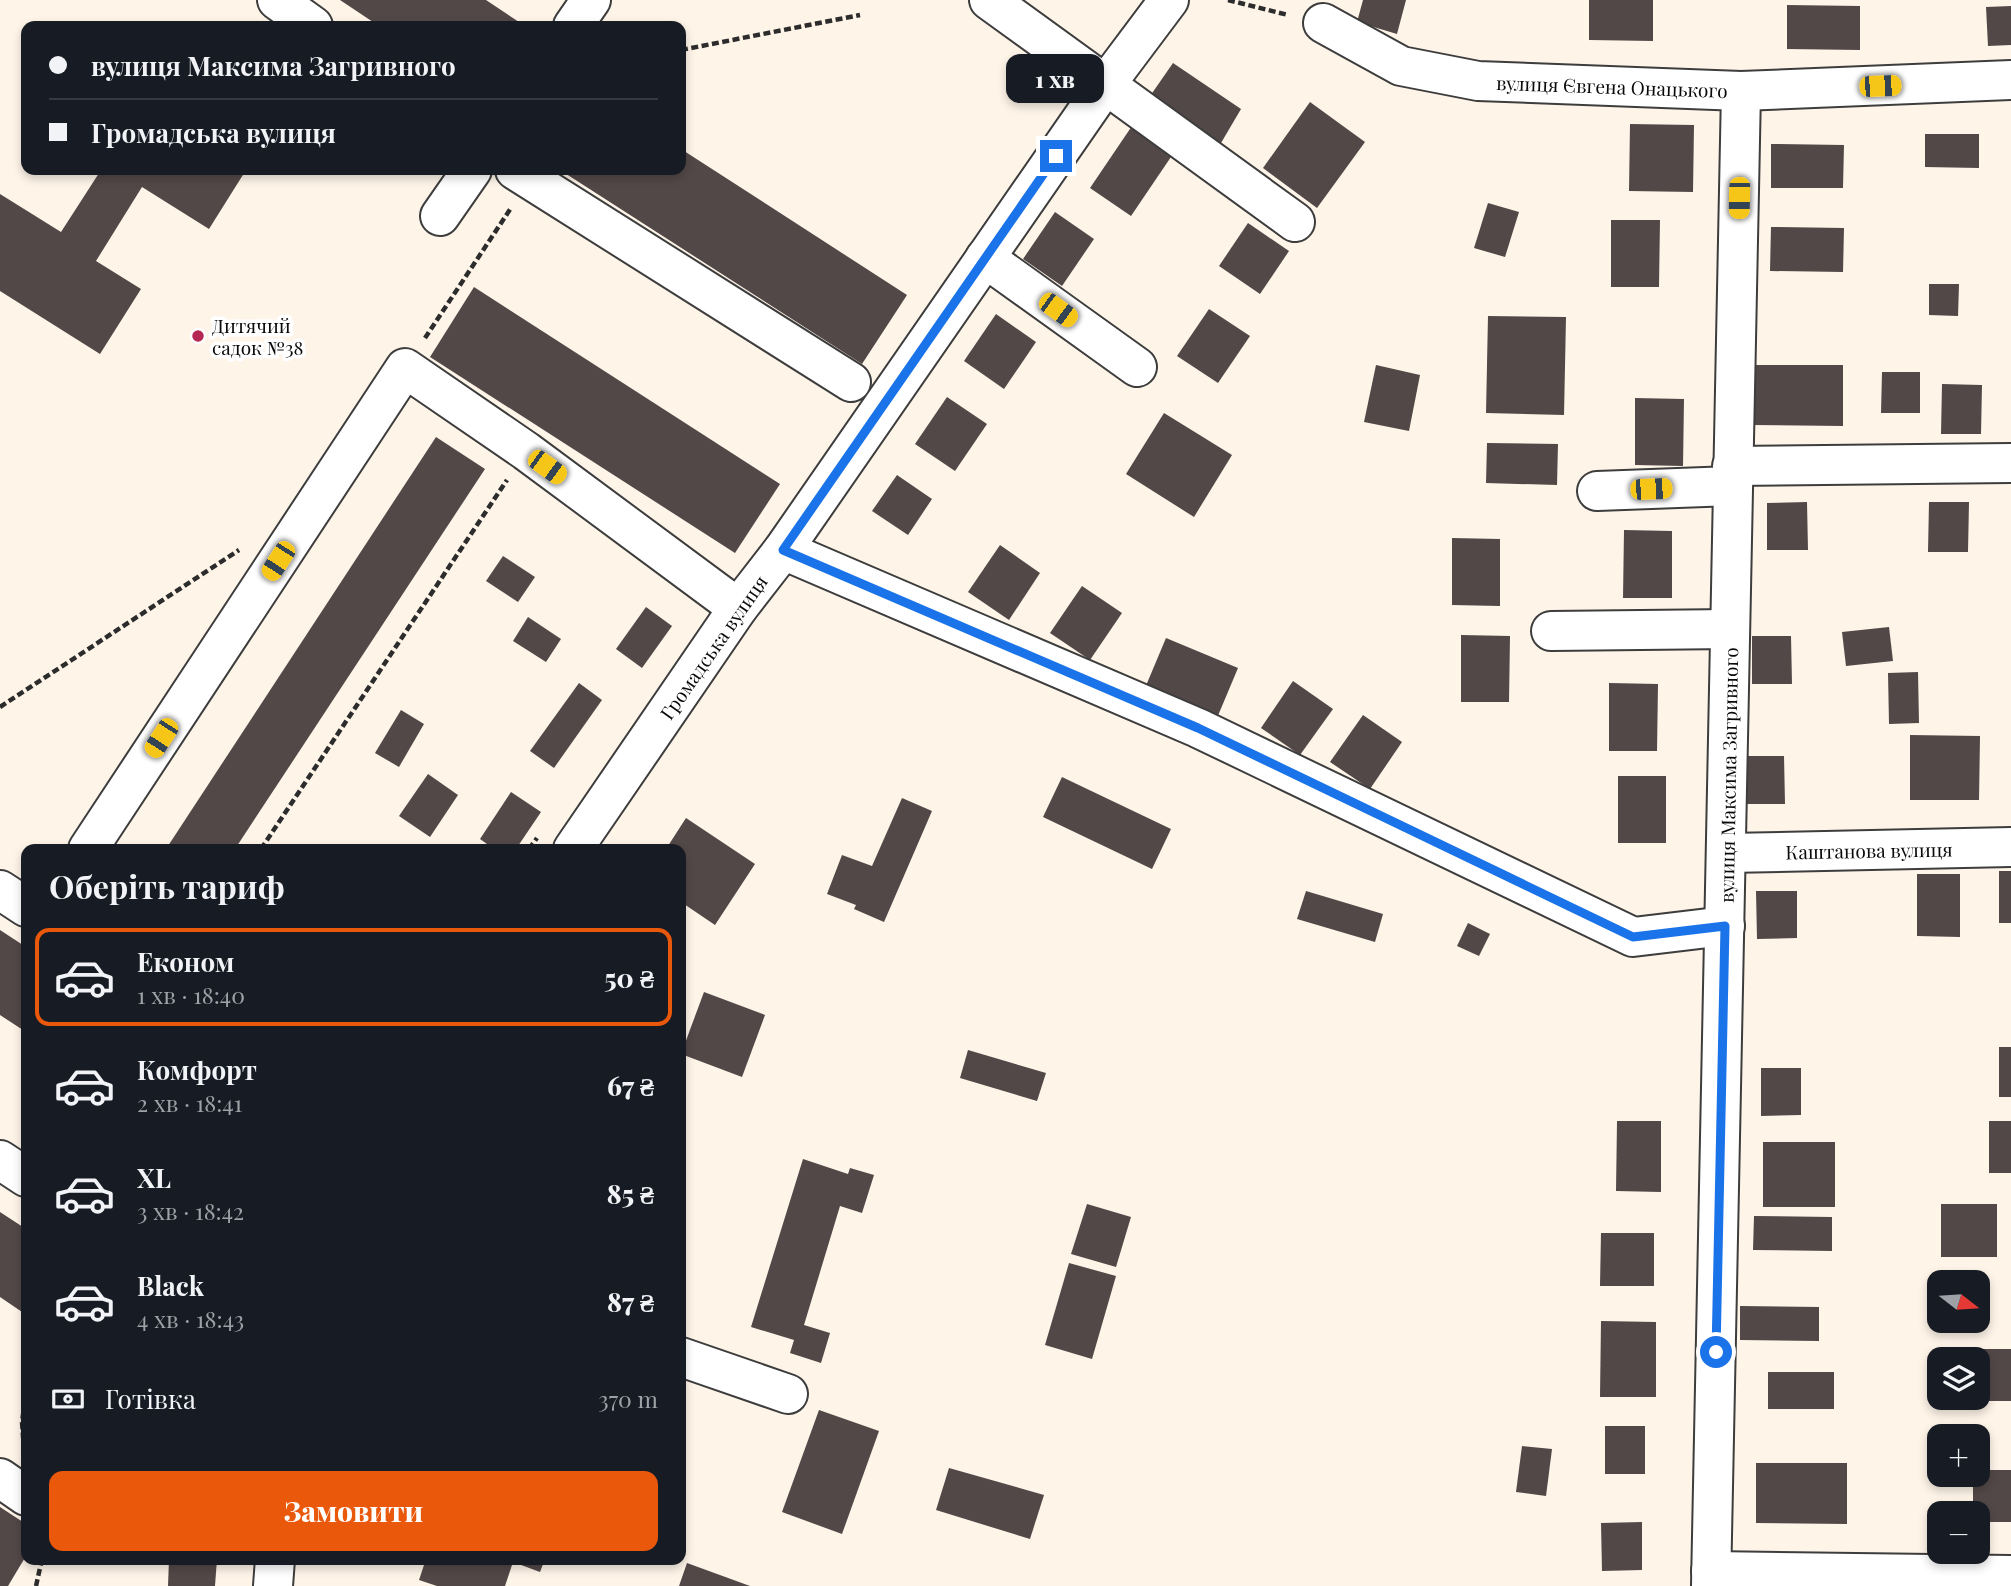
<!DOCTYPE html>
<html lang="uk">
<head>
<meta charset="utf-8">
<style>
  body { margin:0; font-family:"Playfair Display",serif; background:#20242c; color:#f1f3f6; height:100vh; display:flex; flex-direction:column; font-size:26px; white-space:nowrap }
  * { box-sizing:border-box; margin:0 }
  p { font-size:23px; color:#9ea1a6 }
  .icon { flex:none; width:38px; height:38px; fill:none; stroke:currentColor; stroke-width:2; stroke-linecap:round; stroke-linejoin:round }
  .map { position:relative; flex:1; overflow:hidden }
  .panel { position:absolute; left:21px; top:844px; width:665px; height:721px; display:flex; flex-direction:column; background:#171b24; border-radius:14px; box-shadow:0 4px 10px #0003 }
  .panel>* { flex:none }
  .banner { position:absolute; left:21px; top:21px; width:665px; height:154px; border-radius:14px; box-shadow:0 4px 10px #0003; display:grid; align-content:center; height:154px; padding:0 28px; background:#171b24 }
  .needle { width:46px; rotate:107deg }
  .controls { position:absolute; left:1927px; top:1270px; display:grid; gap:14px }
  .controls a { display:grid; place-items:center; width:63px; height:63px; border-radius:14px; background:#171b24; box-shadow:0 4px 10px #0003; font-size:35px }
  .end { position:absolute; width:32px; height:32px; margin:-16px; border:9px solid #1a73e8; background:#fff; box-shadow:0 0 0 4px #fff }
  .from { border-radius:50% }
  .bubble { position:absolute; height:49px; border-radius:14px; background:#171b24; box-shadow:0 4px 10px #0003; font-size:23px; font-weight:800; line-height:49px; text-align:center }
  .car { position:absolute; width:21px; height:42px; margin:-21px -10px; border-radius:9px; box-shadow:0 0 5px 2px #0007; background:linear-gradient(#f5c518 24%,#345 0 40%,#f5c518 0 76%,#345 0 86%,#f5c518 0) }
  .banner b { display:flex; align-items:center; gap:24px; height:66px; font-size:26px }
  .banner b+b { border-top:2px solid #363941 }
  .banner i { width:18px; height:18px; background:#f1f3f6 }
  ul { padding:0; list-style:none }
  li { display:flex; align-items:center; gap:21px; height:98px; margin:0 14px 10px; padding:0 14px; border:4px solid transparent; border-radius:14px }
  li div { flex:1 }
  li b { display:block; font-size:26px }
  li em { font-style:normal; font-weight:800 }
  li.selected { border-color:#ea580c }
  li>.icon { width:63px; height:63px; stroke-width:1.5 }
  h2 { padding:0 28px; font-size:32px; line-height:84px }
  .pay { display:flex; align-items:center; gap:18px; height:77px; padding:0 28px; font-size:26px }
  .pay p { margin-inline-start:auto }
  .action { display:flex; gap:14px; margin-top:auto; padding:14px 28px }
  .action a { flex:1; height:80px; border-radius:14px; background:#ea580c; color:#fff; font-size:28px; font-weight:800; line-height:80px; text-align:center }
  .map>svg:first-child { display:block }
  .building { fill:#524847 }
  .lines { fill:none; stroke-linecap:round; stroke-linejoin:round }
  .minor-casing { stroke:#3d3d3d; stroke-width:42 }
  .path { stroke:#2c2c2c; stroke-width:4.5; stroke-dasharray:7 3.5; stroke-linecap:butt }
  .minor { stroke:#fff; stroke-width:38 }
  .route { stroke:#1a73e8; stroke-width:9 }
  .poi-dot { fill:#b42853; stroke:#fff; stroke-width:2.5 }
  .labels { text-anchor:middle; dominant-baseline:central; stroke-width:7; stroke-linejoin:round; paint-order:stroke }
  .street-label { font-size:19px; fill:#0a0a0a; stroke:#fff }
  .poi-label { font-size:19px; fill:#0a0a0a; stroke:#fff; text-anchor:start }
</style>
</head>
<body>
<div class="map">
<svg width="2011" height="1586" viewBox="0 0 2011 1586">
  <rect width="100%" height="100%" fill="#fef4e8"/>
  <g class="building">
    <path d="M340 0H486L525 26H379Z"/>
    <path d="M1363 0H1406L1397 34 1357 22Z"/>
    <path d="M1589 0H1653V41L1589 40Z"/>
    <path d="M1787 5 1860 6V50L1787 49Z"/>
    <path d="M2011 6V45L1988 46 1986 7Z"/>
    <path d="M1173 63 1241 109 1221 143 1148 99Z"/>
    <path d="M1310 102 1365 142 1317 208 1263 168Z"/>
    <path d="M1134 123 1175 151 1131 216 1090 188Z"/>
    <path d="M1630 124 1694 125 1693 192 1629 191Z"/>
    <path d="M1925 134H1979V168L1925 167Z"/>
    <path d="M1771 144 1844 145 1843 188H1771Z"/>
    <path d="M681 149 907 295 862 364 560 170H681Z"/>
    <path d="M101 170H246L209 229 142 187 96 261 141 289 100 354 0 291V194L61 232Z"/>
    <path d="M1488 203 1519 212 1505 257 1474 248Z"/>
    <path d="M1055 212 1094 239 1062 286 1023 259Z"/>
    <path d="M1611 220H1660L1659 287H1611Z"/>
    <path d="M1248 223 1289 251 1260 294 1219 266Z"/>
    <path d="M1771 227 1844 228 1843 272 1770 271Z"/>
    <path d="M1929 284H1959L1958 316 1929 315Z"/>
    <path d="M474 287 780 484 735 553 430 357Z"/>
    <path d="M1209 309 1250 336 1218 383 1177 356Z"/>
    <path d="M996 314 1036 342 1004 389 964 361Z"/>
    <path d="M1488 316 1566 317 1564 415 1486 413Z"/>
    <path d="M1376 365 1420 375 1409 431 1364 422Z"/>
    <path d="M1752 365H1843V426L1752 425Z"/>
    <path d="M1882 372H1920V413H1881Z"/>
    <path d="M1942 384 1982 385 1981 434H1941Z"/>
    <path d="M947 397 987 424 955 471 915 444Z"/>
    <path d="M1635 398 1684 399 1683 466 1635 465Z"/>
    <path d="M1164 413 1232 455 1194 517 1126 474Z"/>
    <path d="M436 437 485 469 235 849H166Z"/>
    <path d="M1487 443 1558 444 1557 485 1486 483Z"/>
    <path d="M897 475 932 499 908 535 872 511Z"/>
    <path d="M1807 502 1808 550H1767V503Z"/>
    <path d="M1929 502H1969L1968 552H1928Z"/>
    <path d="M1624 530 1672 531V598H1623Z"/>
    <path d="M1452 538 1500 539V606L1452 605Z"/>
    <path d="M1000 545 1040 573 1009 620 968 592Z"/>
    <path d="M503 556 535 577 518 602 486 581Z"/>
    <path d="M1082 586 1122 613 1090 660 1050 633Z"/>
    <path d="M646 607 672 626 642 668 616 649Z"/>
    <path d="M528 617 561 639 546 662 513 641Z"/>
    <path d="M1889 627 1893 661 1846 666 1842 632Z"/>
    <path d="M1461 635 1510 636 1509 702H1461Z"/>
    <path d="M1752 636H1791L1792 684H1752Z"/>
    <path d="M1166 638 1238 668 1217 718 1145 688Z"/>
    <path d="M1918 672 1919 723 1889 724 1888 673Z"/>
    <path d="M1293 681 1333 709 1300 755 1261 728Z"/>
    <path d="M579 683 602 700 554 768 530 751Z"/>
    <path d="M1609 683 1658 684 1657 751H1609Z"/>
    <path d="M401 710 424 724 399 767 375 753Z"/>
    <path d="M1363 715 1402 742 1370 789 1330 762Z"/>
    <path d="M1910 735 1980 736 1979 800H1910Z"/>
    <path d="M1745 756H1784L1785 804H1745Z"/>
    <path d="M428 774 458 795 430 837 399 816Z"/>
    <rect x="1618" y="776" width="48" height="67"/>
    <path d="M1062 777 1171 829 1152 869 1043 817Z"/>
    <path d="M511 792 541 812 516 849H494L480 839Z"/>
    <path d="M902 798 932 811 884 922 854 909 856 905 827 894 842 855 872 866Z"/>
    <path d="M686 818 755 864 715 925 681 902V849H666Z"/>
    <rect x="1999" y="871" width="12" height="52"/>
    <path d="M1917 874H1960V937L1917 936Z"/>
    <path d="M1306 891 1383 914 1375 942 1297 919Z"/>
    <path d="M1756 891H1797V938L1757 939Z"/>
    <path d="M1468 923 1490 934 1479 956 1457 946Z"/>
    <path d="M0 930 26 947V1032L0 1015Z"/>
    <path d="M704 992 765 1015 742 1077 681 1054Z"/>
    <rect x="1999" y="1047" width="12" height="50"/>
    <path d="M968 1050 1046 1073 1037 1101 960 1078Z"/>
    <path d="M1761 1068H1801V1115L1761 1116Z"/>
    <path d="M1617 1121H1661V1192L1616 1191Z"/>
    <rect x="1989" y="1121" width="22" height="52"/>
    <rect x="1763" y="1142" width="72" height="65"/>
    <path d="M803 1159 848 1174 850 1168 874 1175 862 1213 840 1206 804 1325 830 1333 821 1363 790 1353 794 1340 751 1327Z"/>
    <path d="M1087 1204 1131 1217 1116 1267 1071 1254Z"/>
    <rect x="1941" y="1204" width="56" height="53"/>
    <path d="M0 1212 26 1229 25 1314 0 1297Z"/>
    <path d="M1754 1216 1832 1217V1251L1753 1250Z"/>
    <path d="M1601 1233H1654V1286H1600Z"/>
    <path d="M1069 1263 1116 1276 1092 1359 1045 1345Z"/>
    <path d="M1740 1306 1819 1307V1341L1740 1340Z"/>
    <path d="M1601 1321 1656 1322V1397H1600Z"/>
    <rect x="1982" y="1349" width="29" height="52"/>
    <rect x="1768" y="1372" width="66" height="37"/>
    <path d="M819 1410 879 1431 842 1534 782 1512Z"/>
    <rect x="1605" y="1426" width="40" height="48"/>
    <path d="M1522 1446 1552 1449 1546 1496 1516 1492Z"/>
    <path d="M1756 1463H1847V1524L1756 1523Z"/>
    <path d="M949 1468 1044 1495 1030 1539 936 1510Z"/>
    <path d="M1978 1470H2011V1522H1978V1514H1973V1475H1978Z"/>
    <path d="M0 1507 26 1524V1556L8 1586H0Z"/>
    <path d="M1642 1522V1570L1602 1571 1601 1523Z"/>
    <path d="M169 1559H217L215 1586H168Z"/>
    <path d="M426 1559 455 1560 545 1559 540 1572 513 1562 505 1586H437L419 1580Z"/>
    <path d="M687 1563 750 1586H679Z"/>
  </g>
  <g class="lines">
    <defs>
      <g id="minor">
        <path d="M277 0 313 26"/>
        <path d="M989 0 1295 222"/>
        <path d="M1323 23 1401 66 1478 81 1741 91 2011 80"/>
        <path d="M573 26 591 0"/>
        <path d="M515 170 851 382"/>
        <path d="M440 216 472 170"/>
        <path d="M985 258 1137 367"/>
        <path d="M1732 466 2011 463"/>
        <path d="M1597 491 1732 486"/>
        <path d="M783 550 1198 728 1633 937 1725 926"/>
        <path d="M1551 631 1730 629"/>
        <path d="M88 849 405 368 526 451 738 608"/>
        <path d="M573 849 738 608 783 550 1106 84 1169 0"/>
        <path d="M1727 853 2011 847"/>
        <path d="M0 890 26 907"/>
        <path d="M0 1160 26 1177"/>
        <path d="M681 1357 788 1394"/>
        <path d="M0 1478 26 1496"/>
        <path d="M1711 1571 2011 1575"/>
        <path d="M273 1586 275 1559"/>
        <path d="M1711 1586 1741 91"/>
      </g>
    </defs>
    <use href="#minor" class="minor-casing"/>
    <g class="path">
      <path d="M1228 0 1288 15"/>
      <path d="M681 50 860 15"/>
      <path d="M425 338 511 208"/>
      <path d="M0 707 239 550"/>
      <path d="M261 849 507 480"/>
      <path d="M529 849 537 838"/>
      <path d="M24 1450 22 1422 26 1394"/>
      <path d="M36 1586 42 1559"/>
    </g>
    <use href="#minor" class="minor"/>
  </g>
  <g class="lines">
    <path class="route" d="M1056 156 783 550 1198 728 1633 937 1725 926 1716 1352"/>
  </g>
  <circle class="poi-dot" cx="198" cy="336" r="7"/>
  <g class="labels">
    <g class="street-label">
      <text transform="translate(1612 86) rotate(2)">вулиця Євгена Онацького</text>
      <text transform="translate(713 647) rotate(-55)">Громадська вулиця</text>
      <text transform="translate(1728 775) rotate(-89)">вулиця Максима Загривного</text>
      <text transform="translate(1869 850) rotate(-1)">Каштанова вулиця</text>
    </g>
    <g class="poi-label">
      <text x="212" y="325">Дитячий<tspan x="212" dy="22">садок №38</tspan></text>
    </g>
  </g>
</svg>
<div class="controls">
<a><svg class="needle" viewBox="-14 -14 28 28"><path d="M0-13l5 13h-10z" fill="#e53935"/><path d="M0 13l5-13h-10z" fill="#9ea1a6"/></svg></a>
<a><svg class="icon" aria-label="layers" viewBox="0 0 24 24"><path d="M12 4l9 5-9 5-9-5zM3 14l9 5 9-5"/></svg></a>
<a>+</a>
<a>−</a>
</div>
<i class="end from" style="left:1716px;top:1352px"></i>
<i class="end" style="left:1056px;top:156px"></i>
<div class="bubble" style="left:1006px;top:54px;width:98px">1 хв</div>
<i class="car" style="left:1880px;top:86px;rotate:88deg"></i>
<i class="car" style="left:1739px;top:198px;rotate:181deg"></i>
<i class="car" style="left:1058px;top:310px;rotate:126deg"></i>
<i class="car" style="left:547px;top:467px;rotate:126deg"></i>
<i class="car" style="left:1651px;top:489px;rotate:88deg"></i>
<i class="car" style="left:278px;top:561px;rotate:213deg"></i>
<i class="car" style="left:161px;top:738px;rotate:213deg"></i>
<div class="banner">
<b><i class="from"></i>вулиця Максима Загривного</b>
<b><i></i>Громадська вулиця</b>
</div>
<section class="panel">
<h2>Оберіть тариф</h2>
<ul>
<li class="selected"><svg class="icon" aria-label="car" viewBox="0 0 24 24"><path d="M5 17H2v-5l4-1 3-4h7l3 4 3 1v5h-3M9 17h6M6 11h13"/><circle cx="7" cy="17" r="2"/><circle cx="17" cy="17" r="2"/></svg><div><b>Економ</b><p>1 хв · 18:40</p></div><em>50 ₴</em></li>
<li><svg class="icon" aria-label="car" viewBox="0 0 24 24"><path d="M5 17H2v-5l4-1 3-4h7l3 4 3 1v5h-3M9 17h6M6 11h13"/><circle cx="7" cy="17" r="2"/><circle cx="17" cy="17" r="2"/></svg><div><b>Комфорт</b><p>2 хв · 18:41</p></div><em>67 ₴</em></li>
<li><svg class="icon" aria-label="car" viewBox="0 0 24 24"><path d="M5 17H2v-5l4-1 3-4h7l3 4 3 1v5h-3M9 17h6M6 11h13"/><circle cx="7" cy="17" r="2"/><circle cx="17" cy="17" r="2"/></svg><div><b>XL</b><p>3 хв · 18:42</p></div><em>85 ₴</em></li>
<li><svg class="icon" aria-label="car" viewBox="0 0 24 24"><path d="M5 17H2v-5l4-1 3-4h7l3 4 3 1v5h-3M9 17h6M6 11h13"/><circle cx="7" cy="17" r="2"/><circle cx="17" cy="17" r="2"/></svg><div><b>Black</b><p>4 хв · 18:43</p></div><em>87 ₴</em></li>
</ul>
<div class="pay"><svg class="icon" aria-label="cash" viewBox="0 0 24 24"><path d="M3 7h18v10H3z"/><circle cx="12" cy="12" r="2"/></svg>Готівка<p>370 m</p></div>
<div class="action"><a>Замовити</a></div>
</section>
</div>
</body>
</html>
